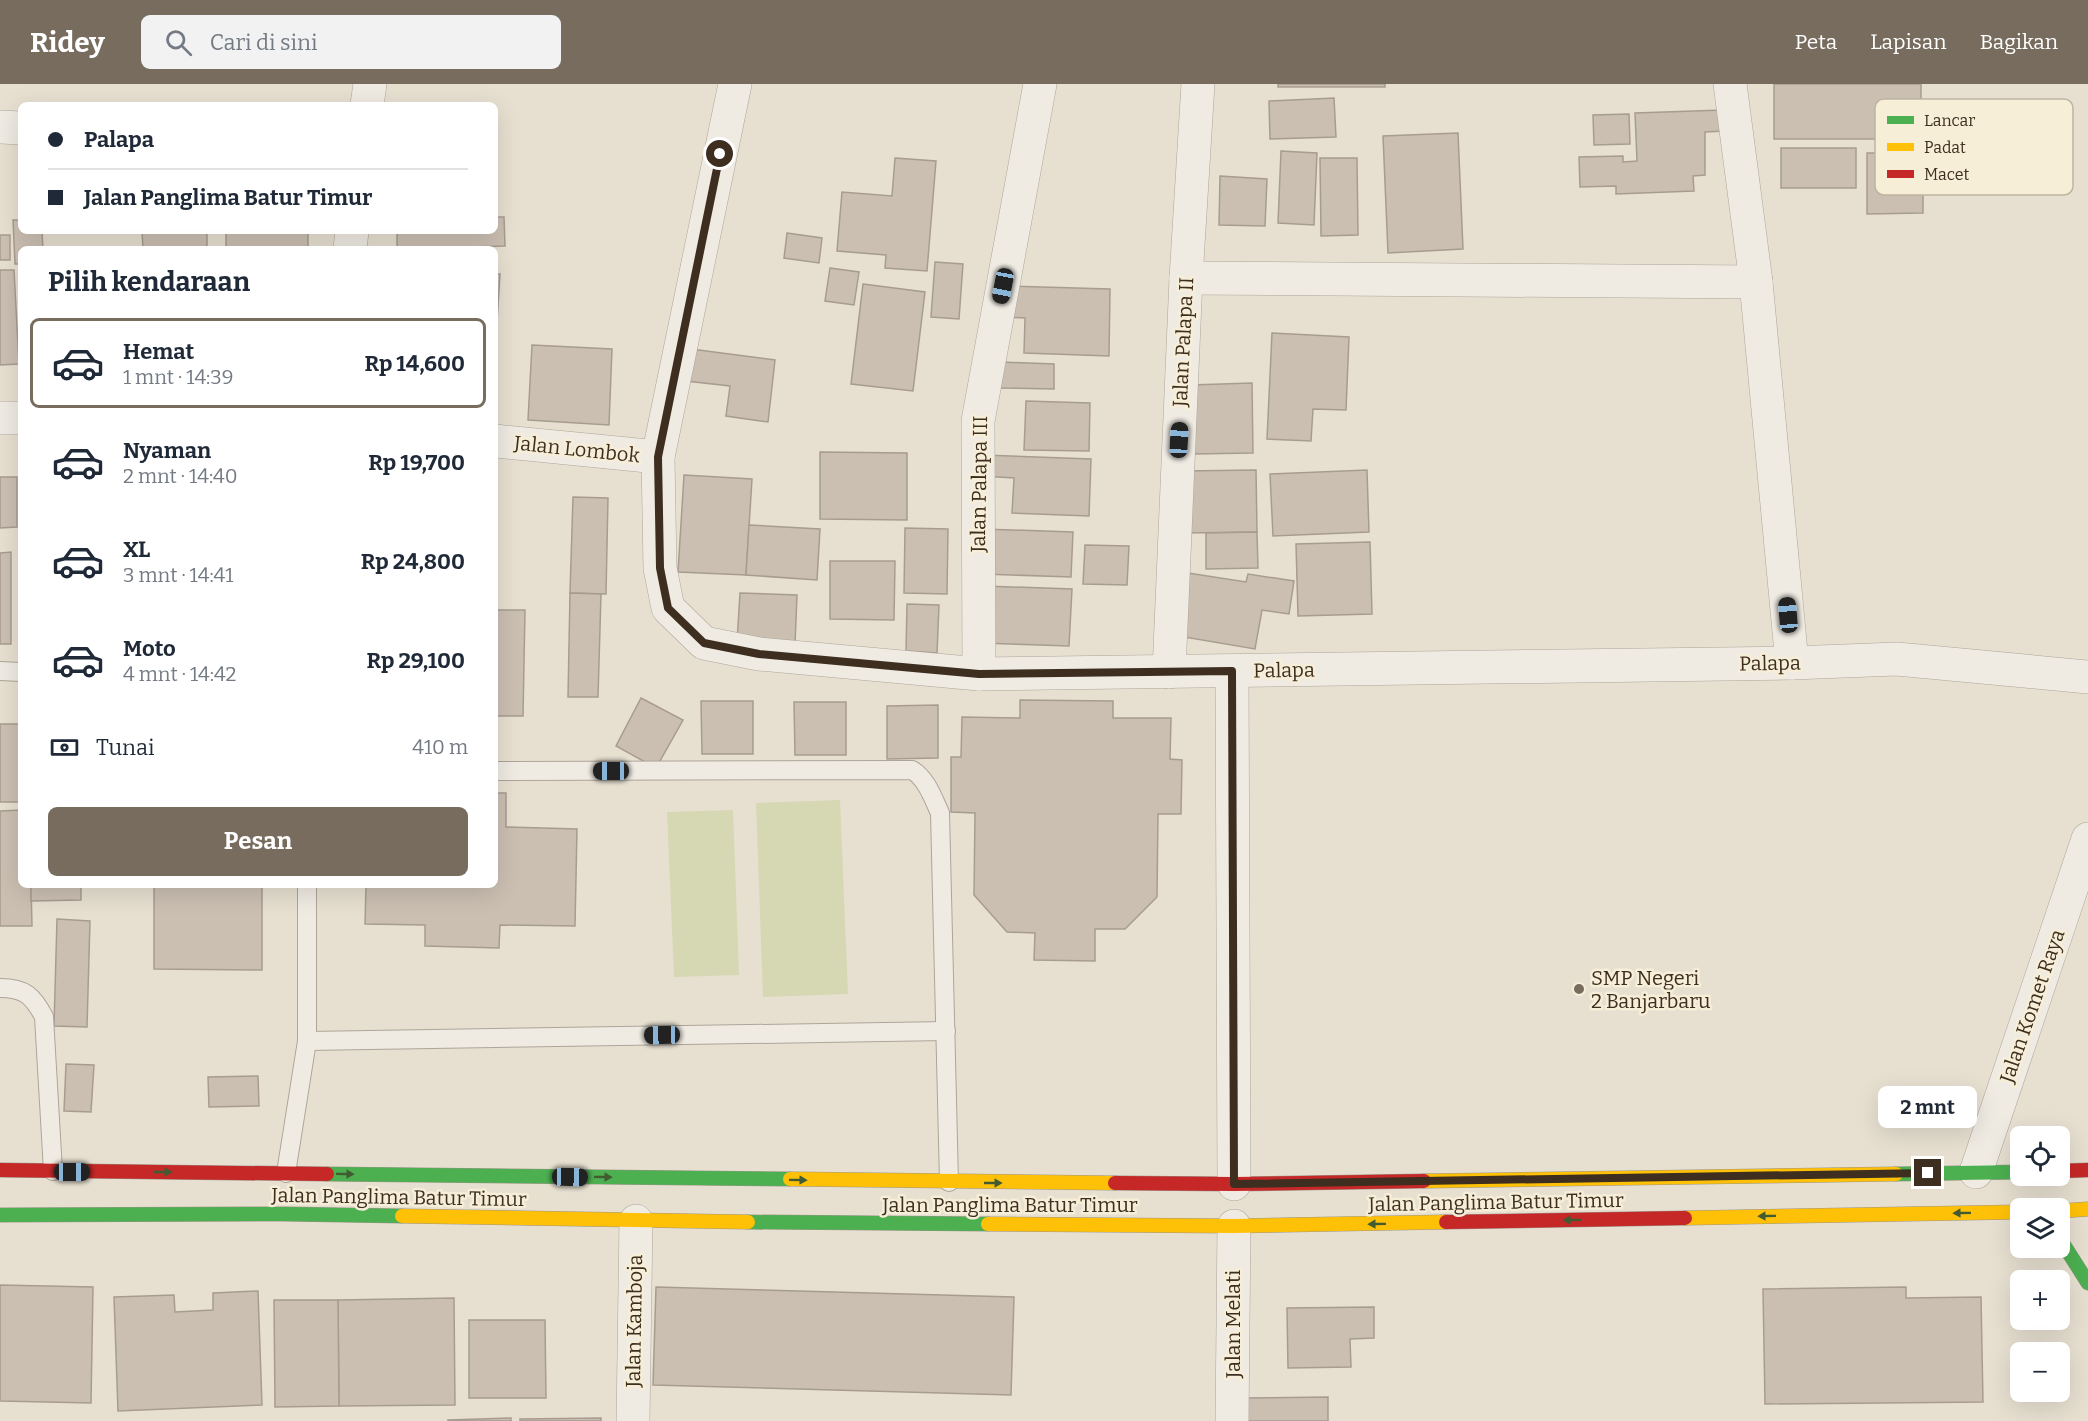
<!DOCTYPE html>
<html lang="id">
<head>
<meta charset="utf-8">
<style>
  body { margin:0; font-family:Bitter,serif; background:#f2f2f3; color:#1f2937; height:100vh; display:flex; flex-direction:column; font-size:22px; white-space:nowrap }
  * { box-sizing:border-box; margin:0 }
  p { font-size:20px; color:#747a83 }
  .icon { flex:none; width:33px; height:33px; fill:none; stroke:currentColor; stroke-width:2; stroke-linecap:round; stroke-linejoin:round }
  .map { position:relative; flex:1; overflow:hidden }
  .sheet { position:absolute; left:18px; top:162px; width:480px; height:642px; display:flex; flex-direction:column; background:#fff; border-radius:9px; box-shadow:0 6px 24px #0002 }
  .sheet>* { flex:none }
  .guide { position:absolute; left:18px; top:18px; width:480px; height:132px; border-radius:9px; box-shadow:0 6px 24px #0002; display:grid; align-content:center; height:132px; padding:0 30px; background:#fff }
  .controls { position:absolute; left:2010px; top:1042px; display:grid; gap:12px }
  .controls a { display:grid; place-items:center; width:60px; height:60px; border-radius:9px; background:#fff; box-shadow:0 6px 24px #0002; font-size:30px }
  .end { position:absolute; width:27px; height:27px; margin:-14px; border:8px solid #3d2e20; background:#fff; box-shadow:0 0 0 3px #fff }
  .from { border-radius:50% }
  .bubble { position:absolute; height:42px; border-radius:9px; background:#fff; box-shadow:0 6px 24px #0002; font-size:20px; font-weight:700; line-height:42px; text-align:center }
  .car { position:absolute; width:18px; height:36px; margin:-18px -9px; border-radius:8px; box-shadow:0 0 4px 2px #0007; background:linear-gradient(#222 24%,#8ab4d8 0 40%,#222 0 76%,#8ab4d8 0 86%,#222 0) }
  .guide b { display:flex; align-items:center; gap:21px; height:57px; font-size:22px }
  .guide b+b { border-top:2px solid #e0e1e3 }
  .guide i { width:15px; height:15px; background:#1f2937 }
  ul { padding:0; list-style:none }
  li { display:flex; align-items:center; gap:18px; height:90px; margin:0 12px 9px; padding:0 18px; border:3px solid transparent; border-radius:9px }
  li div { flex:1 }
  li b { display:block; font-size:22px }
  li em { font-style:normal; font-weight:700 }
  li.on { border-color:#786c5e }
  li>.icon { width:54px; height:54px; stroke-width:1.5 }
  h2 { padding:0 30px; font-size:27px; line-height:72px }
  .pay { display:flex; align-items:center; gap:15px; height:66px; padding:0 30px; font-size:22px }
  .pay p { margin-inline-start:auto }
  .button { display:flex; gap:12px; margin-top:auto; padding:12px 30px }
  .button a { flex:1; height:69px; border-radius:9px; background:#786c5e; color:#fff; font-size:24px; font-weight:700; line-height:69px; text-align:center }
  header { display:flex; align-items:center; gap:36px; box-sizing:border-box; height:84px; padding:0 30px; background:#786c5e; color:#fff }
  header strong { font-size:28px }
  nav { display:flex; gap:33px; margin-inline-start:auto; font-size:21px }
  .search { width:420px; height:54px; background:#f2f2f3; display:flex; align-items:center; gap:15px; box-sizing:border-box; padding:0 21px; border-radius:9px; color:#747a83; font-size:22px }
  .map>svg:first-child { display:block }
  .green { fill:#d6d7b3 }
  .building { fill:#cbbfb2; stroke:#a89c90; stroke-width:1.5 }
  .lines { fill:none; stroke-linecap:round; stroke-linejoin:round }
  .lane-casing { stroke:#ada599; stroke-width:20 }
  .street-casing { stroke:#ada599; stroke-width:34 }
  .fast-casing { stroke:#9c958a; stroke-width:15 }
  .slow-casing { stroke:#9c958a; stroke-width:15 }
  .jam-casing { stroke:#9c958a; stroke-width:15 }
  .lane { stroke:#efebe3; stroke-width:18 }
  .street { stroke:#efebe3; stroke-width:33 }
  .fast { stroke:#4caf50; stroke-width:14 }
  .slow { stroke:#ffc107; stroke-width:14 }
  .jam { stroke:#c62828; stroke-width:14 }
  .oneway { fill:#425b31 }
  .route { stroke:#3d2e20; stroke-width:8 }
  .poi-dot { fill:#786c5e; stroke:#f7eed8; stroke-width:2 }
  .labels { text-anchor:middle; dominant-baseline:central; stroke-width:5; stroke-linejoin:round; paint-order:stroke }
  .street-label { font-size:20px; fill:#3d2e20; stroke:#f7eed8 }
  .poi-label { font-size:20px; fill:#3d2e20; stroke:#f7eed8; text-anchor:start }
  .key { fill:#f7eed8; stroke:#bfb4a1; stroke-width:1.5 }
  .key-label { font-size:16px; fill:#3d2e20 }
</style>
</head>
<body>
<header>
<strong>Ridey</strong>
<div class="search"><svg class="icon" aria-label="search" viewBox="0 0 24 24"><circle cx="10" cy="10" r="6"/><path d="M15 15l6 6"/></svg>Cari di sini</div>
<nav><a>Peta</a><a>Lapisan</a><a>Bagikan</a></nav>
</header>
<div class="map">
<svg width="2088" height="1337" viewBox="0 0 2088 1337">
  <rect width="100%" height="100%" fill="#e7e0d1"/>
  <g class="green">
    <path d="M840 716 848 910 763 913 756 719Z"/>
    <path d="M733 726 739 891 674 893 667 728Z"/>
  </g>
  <g class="building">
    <rect x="1278" y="0" width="107" height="3"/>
    <rect x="1774" y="0" width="147" height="55"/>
    <path d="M1334 14 1336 53 1270 55 1269 17Z"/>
    <path d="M1723 26 1724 47 1705 48V91L1693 92 1694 107 1616 110V102L1580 103 1579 73 1623 72V78L1637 77 1635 29Z"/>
    <path d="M1629 30 1630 60 1594 61 1593 31Z"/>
    <path d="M1458 49 1463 165 1388 169 1383 52Z"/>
    <rect x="1781" y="64" width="75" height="40"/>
    <path d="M1281 67 1317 69 1314 141 1278 139Z"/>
    <path d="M1867 69H1923V129L1867 130Z"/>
    <path d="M895 74 936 77 927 187 885 184 886 171 837 167 842 108 892 112Z"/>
    <path d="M1320 74H1357L1358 151 1321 152Z"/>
    <path d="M1220 92 1267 95 1265 142 1219 141Z"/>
    <path d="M495 133H504L505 162 397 165V147H495Z"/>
    <path d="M13 136H21V147H42L43 165H21V180H15Z"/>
    <path d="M142 147H207V165H143Z"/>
    <rect x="226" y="147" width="82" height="18"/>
    <path d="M787 149 822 154 819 179 784 174Z"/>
    <rect x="0" y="151" width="10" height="25"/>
    <path d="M935 178 963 180 959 235 931 233Z"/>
    <path d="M830 184 859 188 854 221 825 217Z"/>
    <path d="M0 186H14L19 280 0 281Z"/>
    <path d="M495 190H500L496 255H495Z"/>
    <path d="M863 200 925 208 913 307 851 300Z"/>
    <path d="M1004 202 1110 205 1109 272 1024 269 1025 234 1003 233Z"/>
    <path d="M1272 249 1349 253 1346 326 1313 325 1311 357 1267 355Z"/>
    <path d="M532 261 612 265 609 341 528 336Z"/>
    <path d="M691 265 775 276 768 338 726 332 730 302 686 297Z"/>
    <path d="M1001 278 1054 280V305L1000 304Z"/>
    <path d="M1252 299 1253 369 1192 370 1191 301Z"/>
    <path d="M1026 317 1090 319 1089 367 1024 366Z"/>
    <path d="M820 368 907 369V436L820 435Z"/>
    <path d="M982 371 1091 375 1089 432 1012 429 1014 394 982 392Z"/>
    <path d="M1256 386 1257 448 1183 449 1182 387Z"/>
    <path d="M1367 386 1369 448 1273 452 1270 390Z"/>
    <path d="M684 391 752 395 746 491 678 488Z"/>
    <path d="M0 393H17V443L0 444Z"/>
    <path d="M573 413 608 414 606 510 570 509Z"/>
    <path d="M749 441 820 445 817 496 746 491Z"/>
    <path d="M905 444 948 445 947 510 904 509Z"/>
    <path d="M984 445 1073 448 1071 493 983 490Z"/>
    <path d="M1257 448 1258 484 1206 485V449Z"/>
    <path d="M1370 458 1372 530 1298 532 1296 460Z"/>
    <path d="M1085 461 1129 462 1127 501 1083 500Z"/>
    <path d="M11 468V560H0V469Z"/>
    <path d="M830 477H895L894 536 830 535Z"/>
    <path d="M1188 489 1246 498 1248 490 1294 497 1289 530 1262 526 1255 565 1178 552Z"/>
    <path d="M984 502 1072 505 1069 562 981 559Z"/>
    <path d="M570 509 601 510 598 613H568Z"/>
    <path d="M740 509 797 511 795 561 737 558Z"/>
    <path d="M907 520 939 521 937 569 906 567Z"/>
    <path d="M495 526H525L523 632H495Z"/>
    <path d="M641 614 683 636 656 684 616 662Z"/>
    <path d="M1020 616 1113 617V634H1171L1170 675 1182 676 1181 730H1158L1157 813 1125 845H1095V877L1034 876 1035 849 1007 848 974 811 975 729 951 728V673H961L962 633 1020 634Z"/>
    <path d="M701 617H753V670H702Z"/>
    <path d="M794 618H846V671H795Z"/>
    <path d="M938 621V674L887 675V622Z"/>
    <rect x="0" y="640" width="21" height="78"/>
    <path d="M495 709H506V743L577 745 575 842 500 841 499 864 425 862V841L365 840 366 801H495Z"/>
    <path d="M21 726V801H31L32 842H0V727Z"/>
    <path d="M31 801H81V816L31 817Z"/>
    <path d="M154 801H262V886L154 885Z"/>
    <path d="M57 835 90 837 87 943 54 942Z"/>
    <path d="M66 980 94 981 91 1028 64 1027Z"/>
    <path d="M258 992 259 1022 209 1023 208 993Z"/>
    <path d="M0 1201 93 1203 91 1319 0 1317Z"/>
    <path d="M656 1203 1014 1213 1011 1311 653 1301Z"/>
    <path d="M1906 1203V1214L1981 1213 1983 1318 1765 1320 1763 1205Z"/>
    <path d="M258 1207 262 1321 118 1327 114 1213 174 1211 175 1228 213 1226V1209Z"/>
    <path d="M454 1214 455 1321 339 1322 338 1216Z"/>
    <path d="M274 1216H338L339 1322 275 1323Z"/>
    <path d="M1374 1223V1254L1350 1255 1351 1283 1288 1284 1287 1224Z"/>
    <path d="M469 1236H545L546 1314H469Z"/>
    <path d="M1328 1313V1337H1241V1314Z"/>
    <path d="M511 1334V1337H448V1336Z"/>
    <path d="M601 1334V1337H520V1335Z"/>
  </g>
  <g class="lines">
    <defs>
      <g id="lane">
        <path d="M0 587 21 588"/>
        <path d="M495 687 912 686C926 694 933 714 940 729L949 1098"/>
        <path d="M0 904C25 904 33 912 44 933L53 1087"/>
        <path d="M307 957 946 947"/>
        <path d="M286 1089 307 957V801"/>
      </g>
      <g id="street">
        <path d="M735 0 658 373 660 484 668 524 704 559 759 570 979 590 1792 579 1897 575 2088 593"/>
        <path d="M1730 0 1756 198 1792 579"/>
        <path d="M367 21 370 0"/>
        <path d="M0 43 21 44"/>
        <path d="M350 165 352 147"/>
        <path d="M1186 194 1756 198"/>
        <path d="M0 334H21"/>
        <path d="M495 357 658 373"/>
        <path d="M1232 587 1234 1100"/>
        <path d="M1169 588 1186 194 1198 0"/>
        <path d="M979 590 978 337 1040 0"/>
        <path d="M1976 1088 2088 755"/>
        <path d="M633 1337 636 1137"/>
        <path d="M1232 1337 1234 1142"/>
      </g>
      <g id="fast">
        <path d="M327 1090 790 1095"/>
        <path d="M1896 1090 2020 1088"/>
        <path d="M0 1131 284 1130 402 1132"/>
        <path d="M748 1138 988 1140"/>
        <path d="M2060 1155 2088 1199"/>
      </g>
      <g id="slow">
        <path d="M790 1095 1115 1099"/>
        <path d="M1424 1097 1896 1090"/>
        <path d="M2060 1127 2088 1125"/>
        <path d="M402 1132 748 1138"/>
        <path d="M1685 1134 2020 1128"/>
        <path d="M988 1140 1234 1142 1446 1138"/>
      </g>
      <g id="jam">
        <path d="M0 1086 327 1090"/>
        <path d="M2060 1087 2088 1086"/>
        <path d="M1115 1099 1234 1100 1424 1097"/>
        <path d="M1446 1138 1685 1134"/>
      </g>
    </defs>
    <use href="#lane" class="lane-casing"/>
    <use href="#street" class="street-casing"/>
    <use href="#fast" class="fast-casing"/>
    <use href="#slow" class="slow-casing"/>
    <use href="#jam" class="jam-casing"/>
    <use href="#lane" class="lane"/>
    <use href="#street" class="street"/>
    <use href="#fast" class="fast"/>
    <use href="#slow" class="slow"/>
    <use href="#jam" class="jam"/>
  </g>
  <defs><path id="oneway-solid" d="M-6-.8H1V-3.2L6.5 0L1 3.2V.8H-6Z" transform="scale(1.5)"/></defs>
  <g class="oneway">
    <use href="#oneway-solid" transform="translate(163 1088)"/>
    <use href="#oneway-solid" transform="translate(345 1090) rotate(1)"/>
    <use href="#oneway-solid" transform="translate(603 1093) rotate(1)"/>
    <use href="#oneway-solid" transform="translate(798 1096) rotate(1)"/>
    <use href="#oneway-solid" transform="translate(993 1099)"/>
    <use href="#oneway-solid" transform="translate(1962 1129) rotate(179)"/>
    <use href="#oneway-solid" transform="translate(1767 1132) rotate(179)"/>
    <use href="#oneway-solid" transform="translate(1572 1136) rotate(179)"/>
    <use href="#oneway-solid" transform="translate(1377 1140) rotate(179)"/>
  </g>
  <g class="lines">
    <path class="route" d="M720 70 658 373 660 484 668 524 704 559 759 570 979 590 1232 587 1234 1100 1928 1089"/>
  </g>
  <circle class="poi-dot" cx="1579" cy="905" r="6"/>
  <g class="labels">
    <g class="street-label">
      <text transform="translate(1183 258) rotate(-87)">Jalan Palapa II</text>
      <text transform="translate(577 365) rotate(6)">Jalan Lombok</text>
      <text transform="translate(979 400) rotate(-89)">Jalan Palapa III</text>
      <text transform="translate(1770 579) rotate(-1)">Palapa</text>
      <text transform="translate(1284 586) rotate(-1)">Palapa</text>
      <text transform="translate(2032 922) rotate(-71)">Jalan Komet Raya</text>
      <text transform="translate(399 1113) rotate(1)">Jalan Panglima Batur Timur</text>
      <text transform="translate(1496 1118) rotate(-1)">Jalan Panglima Batur Timur</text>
      <text x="1010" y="1121">Jalan Panglima Batur Timur</text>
      <text transform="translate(634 1237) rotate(-89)">Jalan Kamboja</text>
      <text transform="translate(1233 1240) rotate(-90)">Jalan Melati</text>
    </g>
    <g class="poi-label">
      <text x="1591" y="894">SMP Negeri<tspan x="1591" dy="23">2 Banjarbaru</tspan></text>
    </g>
  </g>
  <rect x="1875" y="15" width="198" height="96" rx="9" class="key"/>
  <rect x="1887" y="32" width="27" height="8" fill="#4caf50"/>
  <rect x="1887" y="59" width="27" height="8" fill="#ffc107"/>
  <rect x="1887" y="86" width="27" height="8" fill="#c62828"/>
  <g class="key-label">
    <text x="1924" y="42">Lancar</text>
    <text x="1924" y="69">Padat</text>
    <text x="1924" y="96">Macet</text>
  </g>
</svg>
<div class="controls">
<a><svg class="icon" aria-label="locate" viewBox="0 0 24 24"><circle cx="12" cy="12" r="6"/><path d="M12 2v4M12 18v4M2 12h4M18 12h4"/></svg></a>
<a><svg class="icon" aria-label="layers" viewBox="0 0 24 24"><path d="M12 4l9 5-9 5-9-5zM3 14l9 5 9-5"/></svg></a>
<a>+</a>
<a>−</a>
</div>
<i class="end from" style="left:720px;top:70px"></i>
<i class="end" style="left:1928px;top:1089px"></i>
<div class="bubble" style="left:1878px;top:1002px;width:99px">2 mnt</div>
<i class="car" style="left:1003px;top:202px;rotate:191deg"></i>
<i class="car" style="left:1179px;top:356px;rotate:3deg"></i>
<i class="car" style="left:1788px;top:531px;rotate:355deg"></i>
<i class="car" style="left:611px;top:687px;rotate:270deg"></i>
<i class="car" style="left:662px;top:951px;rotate:269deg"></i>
<i class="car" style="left:72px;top:1088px;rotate:90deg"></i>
<i class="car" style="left:570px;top:1093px;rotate:91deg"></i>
<div class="guide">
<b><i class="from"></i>Palapa</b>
<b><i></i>Jalan Panglima Batur Timur</b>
</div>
<section class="sheet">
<h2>Pilih kendaraan</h2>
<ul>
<li class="on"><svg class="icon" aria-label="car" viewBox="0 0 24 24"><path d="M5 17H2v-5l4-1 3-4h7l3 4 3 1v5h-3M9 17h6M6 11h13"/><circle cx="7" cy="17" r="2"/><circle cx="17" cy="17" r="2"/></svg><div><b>Hemat</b><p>1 mnt · 14:39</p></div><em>Rp 14,600</em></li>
<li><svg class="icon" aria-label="car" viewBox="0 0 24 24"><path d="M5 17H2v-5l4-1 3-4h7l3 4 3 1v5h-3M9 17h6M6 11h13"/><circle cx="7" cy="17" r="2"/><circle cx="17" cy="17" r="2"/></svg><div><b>Nyaman</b><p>2 mnt · 14:40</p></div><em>Rp 19,700</em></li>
<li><svg class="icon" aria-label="car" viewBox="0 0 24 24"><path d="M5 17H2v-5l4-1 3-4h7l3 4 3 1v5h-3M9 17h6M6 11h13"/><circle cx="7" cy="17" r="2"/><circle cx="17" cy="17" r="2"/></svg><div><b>XL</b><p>3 mnt · 14:41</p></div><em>Rp 24,800</em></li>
<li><svg class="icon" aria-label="car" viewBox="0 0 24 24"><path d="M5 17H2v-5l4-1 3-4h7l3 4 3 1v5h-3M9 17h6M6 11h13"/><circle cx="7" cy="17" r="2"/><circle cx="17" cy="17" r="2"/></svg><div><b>Moto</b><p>4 mnt · 14:42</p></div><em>Rp 29,100</em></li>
</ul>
<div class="pay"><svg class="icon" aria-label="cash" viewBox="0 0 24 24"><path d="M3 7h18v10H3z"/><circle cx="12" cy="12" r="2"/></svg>Tunai<p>410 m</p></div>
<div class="button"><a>Pesan</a></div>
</section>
</div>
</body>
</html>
